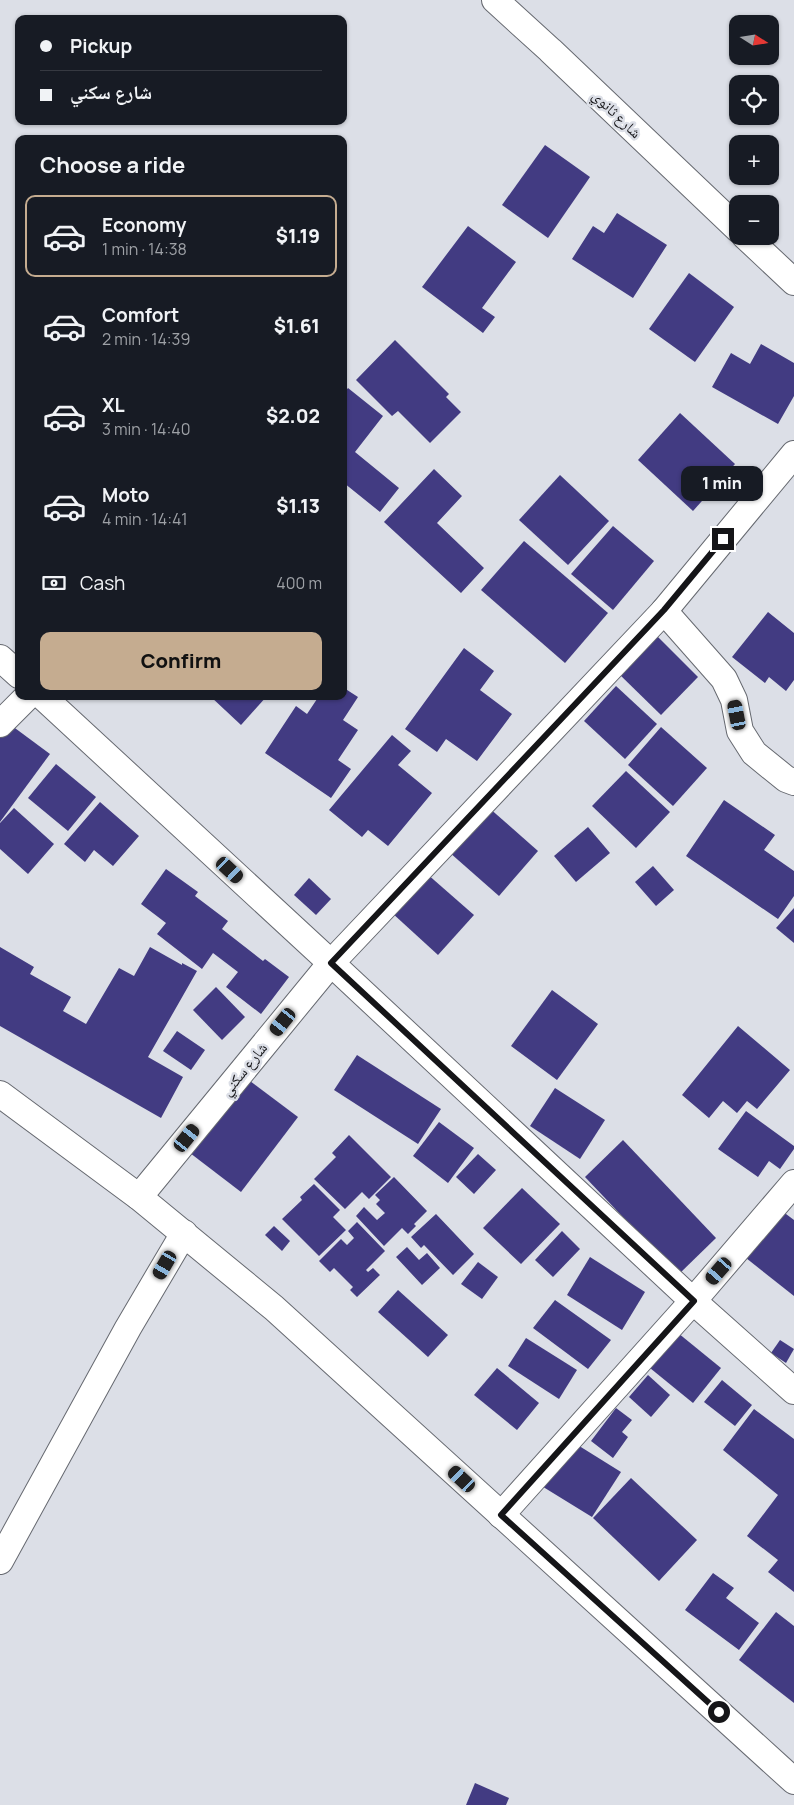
<!DOCTYPE html>
<html lang="en">
<head>
<meta charset="utf-8">
<style>
  body { margin:0; font-family:Manrope,"Noto Naskh Arabic",sans-serif; background:#20242c; color:#f1f3f6; height:100vh; display:flex; flex-direction:column; font-size:19px; white-space:nowrap }
  * { box-sizing:border-box; margin:0 }
  p { font-size:16px; color:#9ea1a6 }
  .icon { flex:none; width:28px; height:28px; fill:none; stroke:currentColor; stroke-width:2; stroke-linecap:round; stroke-linejoin:round }
  .map { position:relative; flex:1; overflow:hidden }
  .drawer { position:absolute; left:15px; top:135px; width:332px; height:565px; display:flex; flex-direction:column; background:#171b24; border-radius:10px; box-shadow:0 1px 4px #0004 }
  .drawer>* { flex:none }
  .banner { position:absolute; left:15px; top:15px; width:332px; height:110px; border-radius:10px; box-shadow:0 1px 4px #0004; display:grid; align-content:center; height:110px; padding:0 25px; background:#171b24 }
  .needle { width:32px; rotate:102deg }
  .controls { position:absolute; left:729px; top:15px; display:grid; gap:10px }
  .controls a { display:grid; place-items:center; width:50px; height:50px; border-radius:10px; background:#171b24; box-shadow:0 1px 4px #0004; font-size:25px }
  .end { position:absolute; width:22px; height:22px; margin:-11px; border:6px solid #151518; background:#fff; box-shadow:0 0 0 2px #fff }
  .from { border-radius:50% }
  .bubble { position:absolute; height:35px; border-radius:10px; background:#171b24; box-shadow:0 1px 4px #0004; font-size:16px; font-weight:800; line-height:35px; text-align:center }
  .car { position:absolute; width:15px; height:30px; margin:-15px -8px; border-radius:6px; box-shadow:0 0 4px 1px #0007; background:linear-gradient(#222 24%,#8ab4d8 0 40%,#222 0 76%,#8ab4d8 0 86%,#222 0) }
  .banner b { display:flex; align-items:center; gap:18px; height:48px; font-size:19px }
  .banner b+b { border-top:1px solid #363941 }
  .banner i { width:12px; height:12px; background:#f1f3f6 }
  ul { padding:0; list-style:none }
  li { display:flex; align-items:center; gap:15px; height:82px; margin:0 10px 8px; padding:0 15px; border:2px solid transparent; border-radius:10px }
  li div { flex:1 }
  li b { display:block; font-size:19px }
  li em { font-style:normal; font-weight:800 }
  li.current { border-color:#c5ac90 }
  li>.icon { width:45px; height:45px; stroke-width:1.5 }
  h2 { padding:0 25px; font-size:22px; line-height:60px }
  .pay { display:flex; align-items:center; gap:12px; height:55px; padding:0 25px; font-size:19px }
  .pay p { margin-inline-start:auto }
  .primary-button { display:flex; gap:10px; margin-top:auto; padding:10px 25px }
  .primary-button a { flex:1; height:58px; border-radius:10px; background:#c5ac90; color:#111; font-size:20px; font-weight:800; line-height:58px; text-align:center }
  .map>svg:first-child { display:block }
  .building { fill:#423b82 }
  .lines { fill:none; stroke-linecap:round; stroke-linejoin:round }
  .street-casing { stroke:#666970; stroke-width:28 }
  .street { stroke:#fff; stroke-width:26 }
  .route { stroke:#151518; stroke-width:6 }
  .labels { text-anchor:middle; dominant-baseline:central; stroke-width:5; stroke-linejoin:round; paint-order:stroke }
  .street-label { font-size:15px; fill:#151518; stroke:#dcdfe7 }
</style>
</head>
<body>
<div class="map">
<svg width="794" height="1805" viewBox="0 0 794 1805">
  <rect width="100%" height="100%" fill="#dcdfe7"/>
  <g class="building">
    <path d="M545 145 590 177 548 238 502 205Z"/>
    <path d="M617 213 667 245 633 298 572 259 593 226 604 233Z"/>
    <path d="M468 226 516 262 482 308 495 317 483 333 422 287Z"/>
    <path d="M689 273 734 307 695 362 649 329Z"/>
    <path d="M395 340 449 394 446 397 461 412 430 443 398 411 392 416 356 380Z"/>
    <path d="M761 344 794 363V396L778 424 712 387 731 353 750 364Z"/>
    <path d="M348 388 383 416 355 452 399 488 380 512 344 483V393Z"/>
    <path d="M680 413 735 464 693 511 638 460Z"/>
    <path d="M434 469 462 496 437 523 484 568 461 593 384 522Z"/>
    <path d="M560 475 609 521 568 565 519 520Z"/>
    <path d="M613 526 654 561 613 610 571 574Z"/>
    <path d="M524 541 608 613 565 663 481 590Z"/>
    <path d="M768 612 794 633V680L786 691 769 677 765 683 732 657Z"/>
    <path d="M656 635 698 677 661 715 618 673Z"/>
    <path d="M464 648 494 671 480 690 512 714 477 761 446 739 437 752 405 729Z"/>
    <path d="M616 686 657 724 625 759 584 721Z"/>
    <path d="M344 688 358 697 343 720 358 730 338 760 351 769 331 798 265 753 296 706 307 714 319 696H344Z"/>
    <path d="M210 696H267L241 725Z"/>
    <path d="M0 717 50 754 0 822Z"/>
    <path d="M661 727 707 768 673 806 628 765Z"/>
    <path d="M392 735 411 751 398 765 432 793 388 846 368 830 362 837 329 810Z"/>
    <path d="M56 764 96 797 68 831 28 798Z"/>
    <path d="M626 771 670 812 636 848 592 806Z"/>
    <path d="M724 800 775 835 764 850 794 871V896L778 919 686 856Z"/>
    <path d="M100 802 139 836 113 866 94 850 85 862 64 844Z"/>
    <path d="M488 807 538 851 499 896 449 852Z"/>
    <path d="M14 808 54 844 28 874 0 849V823Z"/>
    <path d="M588 827 610 853 576 882 554 856Z"/>
    <path d="M653 866 674 890 656 906 635 882Z"/>
    <path d="M166 869 198 892 195 896 228 921 222 929 263 961 265 959 289 977 261 1014 226 987 238 972 213 953 202 969 157 934 166 923 141 904Z"/>
    <path d="M426 873 474 915 438 955 391 912Z"/>
    <path d="M309 878 331 899 316 915 294 895Z"/>
    <path d="M794 908V943L776 928Z"/>
    <path d="M0 947 34 967 30 974 71 997 63 1011 86 1024 119 968 134 976 150 947 182 965V963L197 971 148 1057 183 1077 161 1118 0 1026Z"/>
    <path d="M216 987 245 1017 222 1040 193 1010Z"/>
    <path d="M552 990 598 1024 557 1080 511 1046Z"/>
    <path d="M738 1026 790 1070 757 1109 747 1101 737 1113 723 1101 709 1118 682 1095Z"/>
    <path d="M177 1031 205 1050 191 1070 163 1051Z"/>
    <path d="M357 1055 441 1109 418 1144 334 1090Z"/>
    <path d="M246 1078 298 1117 241 1192 190 1153Z"/>
    <path d="M555 1088 605 1120 580 1159 530 1126Z"/>
    <path d="M746 1111 794 1146V1149L780 1169 769 1161 758 1177 718 1149Z"/>
    <path d="M439 1122 474 1148 448 1183 413 1156Z"/>
    <path d="M349 1135 391 1177 369 1199 362 1192 345 1209 314 1179 336 1157 332 1153Z"/>
    <path d="M623 1140 716 1238 678 1275 585 1177Z"/>
    <path d="M478 1154 496 1170 474 1194 456 1177Z"/>
    <path d="M394 1177 427 1211 414 1224 416 1226 408 1234 402 1228 384 1246 356 1216 364 1207 377 1220 385 1213 376 1204 380 1200 375 1195Z"/>
    <path d="M314 1184 340 1210 333 1217 346 1230 319 1256 282 1219 302 1200 300 1197Z"/>
    <path d="M522 1188 560 1224 521 1264 483 1228Z"/>
    <path d="M782 1211 794 1220V1296L746 1258Z"/>
    <path d="M436 1214 474 1254 453 1275 424 1245 421 1248 411 1237Z"/>
    <path d="M357 1222 385 1251 366 1270 368 1272 373 1268 380 1275 357 1297 350 1290 353 1287 334 1268 330 1272 319 1261 341 1239 347 1245 354 1238 348 1231Z"/>
    <path d="M274 1226 290 1241 282 1251 265 1235Z"/>
    <path d="M562 1231 580 1249 553 1277 535 1260Z"/>
    <path d="M407 1247 419 1260 427 1253 440 1268 422 1285 396 1257Z"/>
    <path d="M590 1257 645 1292 622 1330 567 1295Z"/>
    <path d="M478 1262 498 1277 482 1299 461 1284Z"/>
    <path d="M398 1290 448 1335 428 1357 378 1312Z"/>
    <path d="M555 1300 611 1340 588 1369 533 1328Z"/>
    <path d="M678 1333 721 1368 693 1403 650 1368Z"/>
    <path d="M526 1338 577 1370 559 1399 508 1366Z"/>
    <path d="M780 1340 794 1349 786 1363 771 1353Z"/>
    <path d="M497 1368 539 1403 517 1430 474 1395Z"/>
    <path d="M648 1375 670 1395 651 1417 629 1397Z"/>
    <path d="M722 1380 752 1405 735 1426 704 1402Z"/>
    <path d="M616 1408 632 1420 622 1432 628 1437 613 1458 591 1441Z"/>
    <path d="M754 1409 794 1439V1592L768 1572 778 1560 747 1536 778 1495 723 1450Z"/>
    <path d="M568 1439 621 1472 592 1517 540 1485Z"/>
    <path d="M631 1478 697 1540 659 1581 593 1518Z"/>
    <path d="M713 1573 734 1588 726 1598 759 1623 739 1650 685 1610Z"/>
    <path d="M776 1612 794 1626V1703L739 1660Z"/>
    <path d="M475 1783 509 1798 506 1805H466Z"/>
  </g>
  <g class="lines">
    <defs>
      <g id="street">
        <path d="M495 0 550 50 738 229"/>
        <path d="M745 236 794 282"/>
        <path d="M664 611 724 679 734 700 740 731 754 753 786 779 794 782"/>
        <path d="M0 658 19 675"/>
        <path d="M42 696 331 963 693 1301 794 1391"/>
        <path d="M0 724 28 696"/>
        <path d="M0 1094 139 1197 274 1308 794 1781"/>
        <path d="M139 1197 331 963 664 611 794 454"/>
        <path d="M501 1515 693 1301 794 1183"/>
        <path d="M0 1561 128 1328 184 1233"/>
      </g>
    </defs>
    <use href="#street" class="street-casing"/>
    <use href="#street" class="street"/>
  </g>
  <g class="lines">
    <path class="route" d="M719 1712 501 1515 694 1301 331 963 664 610 723 539"/>
  </g>
  <g class="labels">
    <g class="street-label">
      <text transform="translate(617 114) rotate(44)">شارع ثانوي</text>
      <text transform="translate(244 1069) rotate(-51)">شارع سكني</text>
    </g>
  </g>
</svg>
<div class="controls">
<a><svg class="needle" viewBox="-14 -14 28 28"><path d="M0-13l5 13h-10z" fill="#e53935"/><path d="M0 13l5-13h-10z" fill="#9ea1a6"/></svg></a>
<a><svg class="icon" aria-label="locate" viewBox="0 0 24 24"><circle cx="12" cy="12" r="6"/><path d="M12 2v4M12 18v4M2 12h4M18 12h4"/></svg></a>
<a>+</a>
<a>−</a>
</div>
<i class="end from" style="left:719px;top:1712px"></i>
<i class="end" style="left:723px;top:539px"></i>
<div class="bubble" style="left:681px;top:466px;width:82px">1 min</div>
<i class="car" style="left:737px;top:715px;rotate:349deg"></i>
<i class="car" style="left:230px;top:870px;rotate:133deg"></i>
<i class="car" style="left:283px;top:1022px;rotate:219deg"></i>
<i class="car" style="left:187px;top:1138px;rotate:39deg"></i>
<i class="car" style="left:165px;top:1265px;rotate:210deg"></i>
<i class="car" style="left:719px;top:1271px;rotate:221deg"></i>
<i class="car" style="left:462px;top:1479px;rotate:313deg"></i>
<div class="banner">
<b><i class="from"></i>Pickup</b>
<b><i></i>شارع سكني</b>
</div>
<section class="drawer">
<h2>Choose a ride</h2>
<ul>
<li class="current"><svg class="icon" aria-label="car" viewBox="0 0 24 24"><path d="M5 17H2v-5l4-1 3-4h7l3 4 3 1v5h-3M9 17h6M6 11h13"/><circle cx="7" cy="17" r="2"/><circle cx="17" cy="17" r="2"/></svg><div><b>Economy</b><p>1 min · 14:38</p></div><em>$1.19</em></li>
<li><svg class="icon" aria-label="car" viewBox="0 0 24 24"><path d="M5 17H2v-5l4-1 3-4h7l3 4 3 1v5h-3M9 17h6M6 11h13"/><circle cx="7" cy="17" r="2"/><circle cx="17" cy="17" r="2"/></svg><div><b>Comfort</b><p>2 min · 14:39</p></div><em>$1.61</em></li>
<li><svg class="icon" aria-label="car" viewBox="0 0 24 24"><path d="M5 17H2v-5l4-1 3-4h7l3 4 3 1v5h-3M9 17h6M6 11h13"/><circle cx="7" cy="17" r="2"/><circle cx="17" cy="17" r="2"/></svg><div><b>XL</b><p>3 min · 14:40</p></div><em>$2.02</em></li>
<li><svg class="icon" aria-label="car" viewBox="0 0 24 24"><path d="M5 17H2v-5l4-1 3-4h7l3 4 3 1v5h-3M9 17h6M6 11h13"/><circle cx="7" cy="17" r="2"/><circle cx="17" cy="17" r="2"/></svg><div><b>Moto</b><p>4 min · 14:41</p></div><em>$1.13</em></li>
</ul>
<div class="pay"><svg class="icon" aria-label="cash" viewBox="0 0 24 24"><path d="M3 7h18v10H3z"/><circle cx="12" cy="12" r="2"/></svg>Cash<p>400 m</p></div>
<div class="primary-button"><a>Confirm</a></div>
</section>
</div>
</body>
</html>
